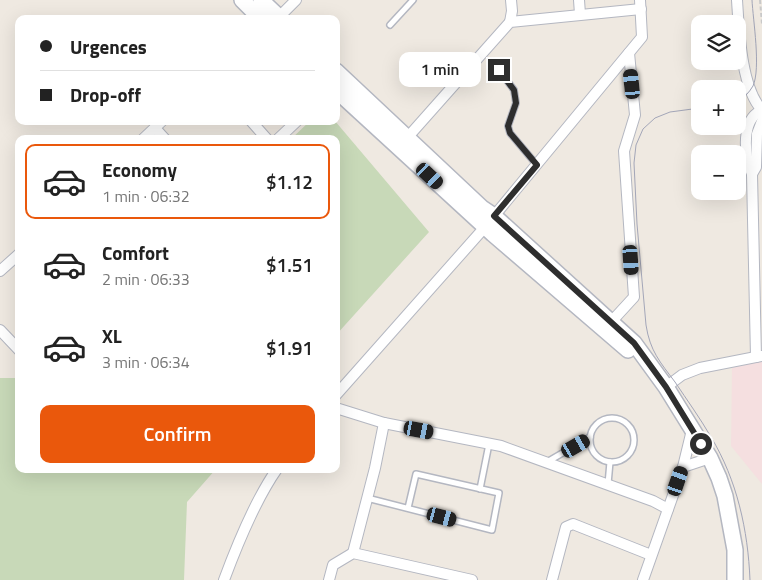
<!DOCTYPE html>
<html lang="en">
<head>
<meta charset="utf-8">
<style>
  body { margin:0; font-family:"Titillium Web",sans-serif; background:#f2f2f2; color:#222; height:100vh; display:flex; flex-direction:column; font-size:19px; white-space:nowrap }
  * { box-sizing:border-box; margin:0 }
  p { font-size:16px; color:#767676 }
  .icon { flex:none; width:28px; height:28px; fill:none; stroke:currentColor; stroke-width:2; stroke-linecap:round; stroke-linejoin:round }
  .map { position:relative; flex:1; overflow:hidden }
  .sheet { position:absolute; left:15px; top:135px; width:325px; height:338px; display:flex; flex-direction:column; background:#fff; border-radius:10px; box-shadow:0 5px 20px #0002 }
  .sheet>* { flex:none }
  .top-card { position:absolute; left:15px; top:15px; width:325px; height:110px; border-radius:10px; box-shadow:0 5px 20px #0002; display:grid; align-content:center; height:110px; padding:0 25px; background:#fff }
  .fabs { position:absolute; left:691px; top:15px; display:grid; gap:10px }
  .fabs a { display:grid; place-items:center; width:55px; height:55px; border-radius:10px; background:#fff; box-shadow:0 5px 20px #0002; font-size:25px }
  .end { position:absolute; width:22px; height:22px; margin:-11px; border:6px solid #2e2e2e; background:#fff; box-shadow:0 0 0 2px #fff }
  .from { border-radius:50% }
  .bubble { position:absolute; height:35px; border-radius:10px; background:#fff; box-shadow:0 5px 20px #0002; font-size:16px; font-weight:600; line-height:35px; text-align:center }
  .car { position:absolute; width:15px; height:30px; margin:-15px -8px; border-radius:6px; box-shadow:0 0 4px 1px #0007; background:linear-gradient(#222 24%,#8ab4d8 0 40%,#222 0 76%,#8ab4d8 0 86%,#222 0) }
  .top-card b { display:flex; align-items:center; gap:18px; height:48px; font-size:19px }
  .top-card b+b { border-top:1px solid #e0e0e0 }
  .top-card i { width:12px; height:12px; background:#222 }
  ul { padding:9px 0 0; list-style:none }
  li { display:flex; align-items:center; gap:15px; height:75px; margin:0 10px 8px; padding:0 15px; border:2px solid transparent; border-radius:10px }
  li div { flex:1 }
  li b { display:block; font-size:19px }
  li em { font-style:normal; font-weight:600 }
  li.active { border-color:#ea580c }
  li>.icon { width:45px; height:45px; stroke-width:1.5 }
  .primary-button { display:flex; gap:10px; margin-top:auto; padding:10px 25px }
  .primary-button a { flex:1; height:58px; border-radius:10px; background:#ea580c; color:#fff; font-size:20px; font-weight:600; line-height:58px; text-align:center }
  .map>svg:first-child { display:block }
  .medical { fill:#f5dfe0 }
  .cemetery { fill:#c8d9b8 }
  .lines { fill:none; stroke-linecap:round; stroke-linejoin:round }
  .service-casing { stroke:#b4b7c1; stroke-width:8 }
  .minor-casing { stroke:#b4b7c1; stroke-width:12 }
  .secondary-casing { stroke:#b4b7c1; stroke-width:18 }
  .path { stroke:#c9c9c9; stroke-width:2; stroke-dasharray:4 2.5; stroke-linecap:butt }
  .service { stroke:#fff; stroke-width:5 }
  .minor { stroke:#fff; stroke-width:10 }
  .secondary { stroke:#fff; stroke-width:15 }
  .tram { stroke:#a3a6b8; stroke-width:1 }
  .route { stroke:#2e2e2e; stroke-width:6 }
</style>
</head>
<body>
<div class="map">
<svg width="762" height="580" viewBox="0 0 762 580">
  <rect width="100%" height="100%" fill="#efe9e1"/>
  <path class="medical" d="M762 360V484L731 446 732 368Z"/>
  <g class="cemetery">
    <path d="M310 121H335L429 232 336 335V139H291Z"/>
    <path d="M0 378H19V469H216L187 502 184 580H0Z"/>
  </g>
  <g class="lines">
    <defs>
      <g id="service">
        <path d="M390 25 413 0"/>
        <path d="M499 70 514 90 516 103 508 126 510 133 536 164"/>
        <circle cx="612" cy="440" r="22"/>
        <path d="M547 462 590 437"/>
        <path d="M608 484 610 462"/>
        <path d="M480 489 489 444"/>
        <path d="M367 498 492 530 499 493 416 474 408 508"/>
      </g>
      <g id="minor">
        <path d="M579 0 580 14"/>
        <path d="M737 0C739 30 741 88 762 110"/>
        <path d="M277 19 296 0"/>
        <path d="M510 22 512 11 511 0"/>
        <path d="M251 121 267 139"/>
        <path d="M155 128 165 139"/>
        <path d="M407 138 510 22 641 9"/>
        <path d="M143 139 162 121"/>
        <path d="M278 139 297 121"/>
        <path d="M752 174 756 167 757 134 762 121"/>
        <path d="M0 271 19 254"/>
        <path d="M612 321 634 297 624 151 635 115 629 53"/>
        <path d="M0 330 19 350"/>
        <path d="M756 357 752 174C745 159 741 125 757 113L760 114 762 111"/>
        <path d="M666 387 682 375 700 368 761 356"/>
        <path d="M336 395 485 227 642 37 640 0"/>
        <path d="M336 408 384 423 501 446 653 501 668 509"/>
        <path d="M683 467 710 458"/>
        <path d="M353 553 375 468 384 423"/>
        <path d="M224 580C237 545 256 499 277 469"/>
        <path d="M329 580 333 565 353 553 472 580"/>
        <path d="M552 580 566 527 573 524 651 555"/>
        <path d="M643 580 683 467 692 430"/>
      </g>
      <g id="secondary">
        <path d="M242 0 261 19"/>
        <path d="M261 0 281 19"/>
        <path d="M336 71 482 208 494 216 634 343 666 387 710 458 719 478 725 496 735 550V580"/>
        <path d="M336 90 493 234 628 350"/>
      </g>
    </defs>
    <use href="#service" class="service-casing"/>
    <use href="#minor" class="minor-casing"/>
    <use href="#secondary" class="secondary-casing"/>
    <path class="path" d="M760 0 762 24"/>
    <use href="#service" class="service"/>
    <use href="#minor" class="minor"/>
    <use href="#secondary" class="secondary"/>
    <g class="tram">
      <path d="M738 103C743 98 749 93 753 86 761 68 753 20 752 0"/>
      <path d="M700 108 670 112 655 118 643 129 636 145 634 163 637 224 646 325C650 351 660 362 675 382 687 400 700 418 711 437 737 480 748 530 750 580"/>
    </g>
  </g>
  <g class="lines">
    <path class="route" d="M499 70 514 90 516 103 508 126 510 133 537 165 494 216 634 343 666 387 701 444"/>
  </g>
</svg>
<div class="fabs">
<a><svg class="icon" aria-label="layers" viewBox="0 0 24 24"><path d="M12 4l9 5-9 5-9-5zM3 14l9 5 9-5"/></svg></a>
<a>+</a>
<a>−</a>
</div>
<i class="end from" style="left:701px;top:444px"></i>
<i class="end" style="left:499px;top:70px"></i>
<div class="bubble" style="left:399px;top:52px;width:82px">1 min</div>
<i class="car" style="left:632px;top:84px;rotate:354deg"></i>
<i class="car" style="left:430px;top:176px;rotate:133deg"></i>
<i class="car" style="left:631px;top:260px;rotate:176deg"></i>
<i class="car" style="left:419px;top:430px;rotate:101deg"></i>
<i class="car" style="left:576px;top:446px;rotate:60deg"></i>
<i class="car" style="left:678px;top:481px;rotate:19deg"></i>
<i class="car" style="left:442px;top:517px;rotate:105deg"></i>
<div class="top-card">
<b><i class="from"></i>Urgences</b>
<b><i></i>Drop-off</b>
</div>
<section class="sheet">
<ul>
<li class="active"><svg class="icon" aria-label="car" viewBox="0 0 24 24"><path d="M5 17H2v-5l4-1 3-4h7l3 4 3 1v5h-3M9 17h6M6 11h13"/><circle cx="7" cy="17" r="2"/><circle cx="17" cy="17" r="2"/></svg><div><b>Economy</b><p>1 min · 06:32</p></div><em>$1.12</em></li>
<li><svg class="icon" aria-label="car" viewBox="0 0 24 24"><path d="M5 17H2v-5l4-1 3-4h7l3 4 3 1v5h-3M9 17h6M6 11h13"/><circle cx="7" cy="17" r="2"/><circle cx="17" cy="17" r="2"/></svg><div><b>Comfort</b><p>2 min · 06:33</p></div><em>$1.51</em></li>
<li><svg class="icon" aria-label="car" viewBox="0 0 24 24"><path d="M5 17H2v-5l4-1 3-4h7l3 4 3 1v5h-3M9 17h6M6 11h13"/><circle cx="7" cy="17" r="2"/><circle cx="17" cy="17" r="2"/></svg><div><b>XL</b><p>3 min · 06:34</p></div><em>$1.91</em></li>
</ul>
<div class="primary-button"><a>Confirm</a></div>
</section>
</div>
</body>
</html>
